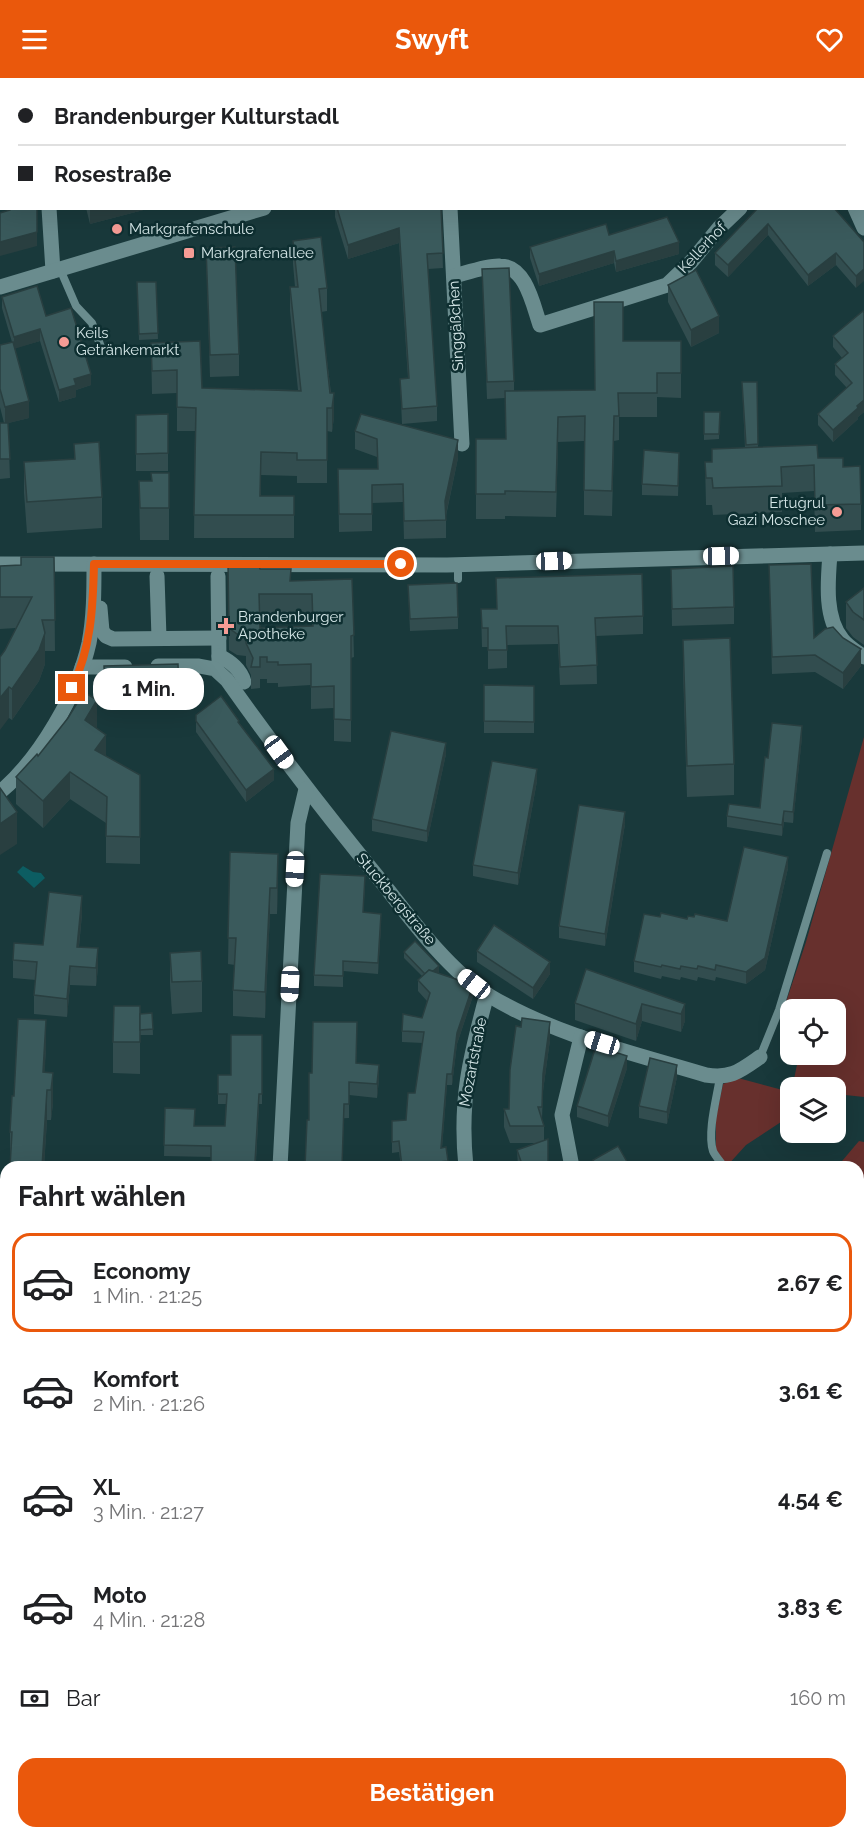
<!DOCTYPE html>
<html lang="de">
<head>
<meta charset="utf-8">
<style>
  body { margin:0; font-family:Raleway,sans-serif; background:#f6f6f6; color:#202124; height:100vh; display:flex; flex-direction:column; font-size:22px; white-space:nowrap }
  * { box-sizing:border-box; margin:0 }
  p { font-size:20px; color:#757577 }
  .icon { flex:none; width:33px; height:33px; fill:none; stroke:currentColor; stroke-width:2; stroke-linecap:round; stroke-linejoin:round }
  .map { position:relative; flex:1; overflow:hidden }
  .details { position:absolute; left:0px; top:1083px; width:864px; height:678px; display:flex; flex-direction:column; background:#fff; border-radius:18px 18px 0 0; box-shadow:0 6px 24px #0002 }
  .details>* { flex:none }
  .hud { position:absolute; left:0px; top:0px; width:864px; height:132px; box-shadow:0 6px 24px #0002; display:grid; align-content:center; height:132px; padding:0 18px; background:#fff }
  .buttons { position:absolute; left:780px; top:921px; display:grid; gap:12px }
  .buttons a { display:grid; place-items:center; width:66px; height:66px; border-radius:12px; background:#fff; box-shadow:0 6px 24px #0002; font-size:30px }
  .end { position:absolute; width:27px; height:27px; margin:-14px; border:8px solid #ea580c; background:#fff; box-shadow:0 0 0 3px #fff }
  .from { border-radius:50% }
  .bubble { position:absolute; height:42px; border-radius:18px; background:#fff; box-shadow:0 6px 24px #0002; font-size:20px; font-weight:700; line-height:42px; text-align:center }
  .car { position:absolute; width:18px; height:36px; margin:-18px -9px; border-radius:8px; box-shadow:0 0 4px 2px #0007; background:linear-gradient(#fff 24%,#345 0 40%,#fff 0 76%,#345 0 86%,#fff 0) }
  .hud b { display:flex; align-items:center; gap:21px; height:57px; font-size:22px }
  .hud b+b { border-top:2px solid #e0e0e0 }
  .hud i { width:15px; height:15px; background:#202124 }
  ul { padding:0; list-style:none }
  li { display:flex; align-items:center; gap:18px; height:99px; margin:0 12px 9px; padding:0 6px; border:3px solid transparent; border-radius:18px }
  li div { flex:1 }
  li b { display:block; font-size:22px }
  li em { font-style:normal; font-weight:700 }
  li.current { border-color:#ea580c }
  li>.icon { width:54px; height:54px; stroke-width:1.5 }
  h2 { padding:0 18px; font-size:27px; line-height:72px }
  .pay { display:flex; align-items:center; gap:15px; height:66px; padding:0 18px; font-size:22px }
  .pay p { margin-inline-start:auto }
  .primary-button { display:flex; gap:12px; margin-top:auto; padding:12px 18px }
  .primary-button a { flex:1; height:69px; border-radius:18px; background:#ea580c; color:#fff; font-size:24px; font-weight:700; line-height:69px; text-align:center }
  header { display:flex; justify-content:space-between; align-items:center; height:78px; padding:0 18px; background:#ea580c; color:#fff; font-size:27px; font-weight:700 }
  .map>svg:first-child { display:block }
  .green { fill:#67302d }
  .water { fill:#0c5d62 }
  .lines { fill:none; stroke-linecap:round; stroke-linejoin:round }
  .lane { stroke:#6a8c8e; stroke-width:8 }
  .street { stroke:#6a8c8e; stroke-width:15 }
  .secondary { stroke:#6a8c8e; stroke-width:15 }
  .primary { stroke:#c08f8c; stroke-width:15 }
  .wall { fill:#324d4f; fill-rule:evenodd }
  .shaded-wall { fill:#293f40 }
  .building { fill:#3a5a5c; stroke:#293f40; stroke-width:1.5; fill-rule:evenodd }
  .route { stroke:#ea580c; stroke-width:8 }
  .poi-dot { fill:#f59c95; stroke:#0e2f31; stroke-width:2 }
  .labels { text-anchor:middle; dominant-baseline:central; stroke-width:5; stroke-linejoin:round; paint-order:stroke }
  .poi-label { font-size:15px; fill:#d4e6e7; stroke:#0e2f31; text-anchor:start }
  .street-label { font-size:15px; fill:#d4e6e7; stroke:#0e2f31 }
</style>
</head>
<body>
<header><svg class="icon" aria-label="menu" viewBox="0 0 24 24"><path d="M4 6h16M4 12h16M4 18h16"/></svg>Swyft<svg class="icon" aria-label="heart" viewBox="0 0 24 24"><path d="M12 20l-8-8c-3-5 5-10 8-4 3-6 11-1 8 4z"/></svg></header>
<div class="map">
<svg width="864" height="1761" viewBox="0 0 864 1761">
  <rect width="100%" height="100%" fill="#19393b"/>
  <g class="green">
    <path d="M864 659V1019L836 1016V1010L804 1009 793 1006 799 977 836 976V932H790V936L783 933 806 864Z"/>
    <path d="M738 1000 790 1014V1041L784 1042 746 1067 727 1088 716 1072V1039L723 1006Z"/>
    <path d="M859 1063 864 1064V1239L858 1241V1089H837Z"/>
  </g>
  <path class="water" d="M23 788 33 794 41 795 45 800 34 810 17 794Z"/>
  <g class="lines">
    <g class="lane">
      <path d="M0 34H2"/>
      <path d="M60 191 76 228 92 245 101 269"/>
      <path d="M458 486V501"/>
      <path d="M760 979 779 932 827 775"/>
      <path d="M720 999C717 1019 707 1054 713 1073 715 1078 721 1084 724 1089"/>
      <path d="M0 1729 6 1727"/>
      <path d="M704 1761 706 1755"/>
    </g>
    <g class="street">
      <path d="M739 0 741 2"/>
      <path d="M49 130 53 193"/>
      <path d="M450 130 462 366"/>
      <path d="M855 130 864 150"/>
      <path d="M454 198C466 195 488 187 500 188 526 188 533 227 540 247L667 207 691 184 719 150 740 130"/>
      <path d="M830 476C828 502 824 539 842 561 847 568 857 574 864 579"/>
      <path d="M0 486 447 487 864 475"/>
      <path d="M157 498 159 560"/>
      <path d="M218 498 219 583"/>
      <path d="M100 530 102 553 106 558 113 561 219 560"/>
      <path d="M219 578C230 583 241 592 244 604"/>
      <path d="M158 588H199L215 591 227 602C277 673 330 741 385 808 413 844 450 893 488 917 554 957 633 975 706 997 731 1001 740 993 760 979"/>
      <path d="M82 589H125"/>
      <path d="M0 714C39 682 78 615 89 565 94 539 94 513 94 486"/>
      <path d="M280 1089 298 745 306 711"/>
      <path d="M466 1089C459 1023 470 979 487 916"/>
      <path d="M572 1089 562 1037 581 959"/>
      <path d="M858 1290 864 1291"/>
      <path d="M0 1357 6 1356"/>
      <path d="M858 1425 864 1428"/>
      <path d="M602 1755 618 1761"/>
      <path d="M216 1761 217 1755"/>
    </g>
    <g class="secondary">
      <path d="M698 2 703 0"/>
      <path d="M0 209 264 130"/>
    </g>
    <g class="primary">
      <path d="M0 1547 6 1546"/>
      <path d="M858 1638 864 1640"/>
    </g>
  </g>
  <g class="wall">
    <path d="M86 130H151L90 146Z"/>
    <path d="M335 130H441L443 190 428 191 437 328V343L402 346 400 301 408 300 399 165 348 181 335 139Z"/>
    <path d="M756 130H834L864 164 856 210 836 187 808 208 768 157 728 199 715 187V175L756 132Z"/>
    <path d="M609 157 679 176 616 194 614 185 539 208 530 180V169Z"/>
    <path d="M293 163 327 210V233L321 234 334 339 332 354 327 353V405H297V398L261 397V418H294V460H194L195 353H177V315L152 316 151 265 202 310 298 312 290 233V209H295L293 186Z"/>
    <path d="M206 170 239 276V298L210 299Z"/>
    <path d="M482 191 514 303V313L595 312 623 263H681V320L657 319V339H619V362L614 363 612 438 584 437V363L558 364 556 439 505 438V441H476V361H506L505 320 487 321Z"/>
    <path d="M137 204H156L158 261 139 262Z"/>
    <path d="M668 207 719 255 691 269 668 224Z"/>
    <path d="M2 219 46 238 91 307 76 312V319L59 324 40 263 15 270 29 340 8 345 10 400 0 401V345H4L0 329V267L12 264 2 230Z"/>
    <path d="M864 235V334L858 339V341L833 364 818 347V336L847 310 835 297V286L842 280 833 269V258Z"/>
    <path d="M742 304H757L758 369 818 380 843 389 861 426V452L815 454 814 413 782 415V434L713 437 712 427H706L705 384H712V371L745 370Z"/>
    <path d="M704 334H720L719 361 704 362Z"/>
    <path d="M168 336V393H136V337Z"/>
    <path d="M355 353 458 380 446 438V460L404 461 403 424 372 425V453L339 454 338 391H378L377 379 355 371Z"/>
    <path d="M74 366 102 419V450L27 455 24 415V384L74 381Z"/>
    <path d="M679 386 678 418 642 417V406Z"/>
    <path d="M169 395V462H140L139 403H151Z"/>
    <path d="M54 479 55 573H45V586L39 603 12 642 9 640 5 572 16 550 0 551V488L21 487Z"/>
    <path d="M228 487 260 491 291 503 352 501 354 579 351 580V664L334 663V630L311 631V607L278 609V605H267V601H260V610L251 611V597L246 587V578L237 577 229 572ZM259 538H312V548L260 550Z"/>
    <path d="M769 487 814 560 861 588 843 611 815 594 772 596Z"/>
    <path d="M671 491 734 529V546L672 548Z"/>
    <path d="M408 507 458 539V551L410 553Z"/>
    <path d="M864 510V567L853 559 846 550V524Z"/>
    <path d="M481 531 643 538V556L596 558 597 606 560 607 558 566 507 567V590L488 591V569H482Z"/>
    <path d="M683 562 734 686V717L687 719 683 593Z"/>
    <path d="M104 588 179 616V627L105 629Z"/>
    <path d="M484 607 534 608V655H484Z"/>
    <path d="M196 637 239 645 274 702 246 724 196 654Z"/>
    <path d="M97 649V650L106 678 140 697V786L106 785V745L70 721 43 750 16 726V699L38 678Z"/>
    <path d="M802 659 793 745 784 744 782 758 727 749V738L760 730 768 680Z"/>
    <path d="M446 676 427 764 372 753V741Z"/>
    <path d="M537 703 518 807 473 798V787Z"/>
    <path d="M625 746 605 868 559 860V848Z"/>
    <path d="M230 774 278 802 277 836H270L265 940 233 938V912L235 887 228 886Z"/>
    <path d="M788 790 765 892 746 906 716 899 715 903 698 899 697 903 681 899 680 902 662 898 661 901 634 894V883L660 839 687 841 694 839 727 843Z"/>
    <path d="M365 809 363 835 381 847 378 896 343 893V909L314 908V897Z"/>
    <path d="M82 836 79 869 98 889 96 908 70 907 67 939 34 936V917L36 902 13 900V882L43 867Z"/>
    <path d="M477 873 550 896 533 921 477 884Z"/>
    <path d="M404 874 439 894 438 895 473 918 457 966 452 1007H447L442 1070 448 1083V1089H401L399 1074 392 1075V1043L406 1042 415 1015 423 965 402 964V953L422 940 427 923 418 913V902L422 898 404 880Z"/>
    <path d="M170 875 202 903V934L172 936 170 906Z"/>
    <path d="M575 925 685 926V943L681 954 642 943 636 963 575 942Z"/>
    <path d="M152 935 153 957H140V996L113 995V964L140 936Z"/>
    <path d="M262 957V1026H259L256 1084 211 1079 164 1078 165 1030 194 1048H225L226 1026H218V997H231Z"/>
    <path d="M550 962 543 1013 542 1042 544 1048V1062L548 1089H518L517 1072 535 1065H510L504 1049V1031H509Z"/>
    <path d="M46 972 44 994 53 995V1025L51 1042H47L44 1089H10V1054L14 1018Z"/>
    <path d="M356 985 379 1001 377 1020 349 1017V1040L309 1042 312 995Z"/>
    <path d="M627 990 608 1049 577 1039V1028Z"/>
    <path d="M677 999 667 1046 639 1040V1028Z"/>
    <path d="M6 1137V1204L0 1203V1148Z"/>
    <path d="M858 1237 864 1239V1270L858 1268Z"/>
    <path d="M858 1303 864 1305V1353L858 1351Z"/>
    <path d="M858 1437 859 1445 864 1446V1475L858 1474Z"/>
    <path d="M6 1453V1484L2 1465V1454Z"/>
    <path d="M6 1566V1607L2 1608 5 1621V1633L0 1634V1567Z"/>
    <path d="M864 1577V1599L861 1598V1586Z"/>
    <path d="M38 1755H94L92 1761H38Z"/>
    <path d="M247 1755H305L303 1761H246Z"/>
    <path d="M352 1755H555L571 1761H444L431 1759V1761H368L369 1758Z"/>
  </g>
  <g class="shaded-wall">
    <path d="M60 0H76L74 2H58Z"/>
    <rect x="0" y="60" width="2" height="16"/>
    <path d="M90 130H151L90 146Z"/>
    <path d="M768 146V157L728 199V187Z"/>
    <path d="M399 150V165L348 181V167Z"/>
    <path d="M37 154V168L0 178V164Z"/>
    <path d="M679 164V176L616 194V183Z"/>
    <path d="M614 173V185L539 208V196Z"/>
    <path d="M836 175V187L808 208V197Z"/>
    <path d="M864 191V203L856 210V198Z"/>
    <path d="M719 238V255L691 269V252Z"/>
    <path d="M40 251V263L14 271V259Z"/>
    <path d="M91 296V307L76 312V319L59 324V312L74 301Z"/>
    <path d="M334 315V339L332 354V330Z"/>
    <path d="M864 322V334L858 339V341L833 364V352Z"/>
    <path d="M29 323V340L5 346V329Z"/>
    <path d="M458 362V380L445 441V423Z"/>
    <path d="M45 555V586L39 603 12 642V611Z"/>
    <path d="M861 571V588L843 611V595Z"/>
    <path d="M9 609V640L0 652V620Z"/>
    <path d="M97 622V649L85 669V642Z"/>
    <path d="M802 648V659L793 745V734Z"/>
    <path d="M106 657V684L95 672Z"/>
    <path d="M446 665V676L427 764V753Z"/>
    <path d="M274 691V702L246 724V712Z"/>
    <path d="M537 691V703L518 807V795Z"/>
    <path d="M70 694V721L43 750V723Z"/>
    <path d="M784 733V744L782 758V747Z"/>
    <path d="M17 734V766L0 777V746Z"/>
    <path d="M625 734V746L605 868V856Z"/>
    <path d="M278 776V802L277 836V810Z"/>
    <path d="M788 779V790L765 892 746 906V894Z"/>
    <path d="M270 810V836L265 940V914Z"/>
    <path d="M82 818V836L77 887V869Z"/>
    <path d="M381 836V847L378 896V885Z"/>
    <path d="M98 870V889L96 908V890Z"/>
    <path d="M550 884V896L533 921V910Z"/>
    <path d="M70 888V907L67 939V921Z"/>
    <path d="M439 888V894L428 904V898Z"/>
    <path d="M473 907V918L457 966 452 1007V996L457 955Z"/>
    <path d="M642 926V943L636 963V946Z"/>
    <path d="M685 926V943L681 954V936Z"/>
    <path d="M46 942V972L43 1024V994Z"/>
    <path d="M550 944V962L543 1013 542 1046 543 996Z"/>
    <path d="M627 978V990L608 1049V1038Z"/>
    <path d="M379 987V1001L377 1020V1006Z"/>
    <path d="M677 987V999L667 1046V1034Z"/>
    <path d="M53 995V1025L51 1042V1012Z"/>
    <path d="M447 996V1007L441 1081V1070Z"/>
    <path d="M47 1012V1042L44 1089H42Z"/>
    <path d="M6 1242V1267L0 1304V1279Z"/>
    <path d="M6 1307V1331L0 1333V1308Z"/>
    <path d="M6 1400V1412L0 1413V1402Z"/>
    <path d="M6 1704V1719L0 1720V1706Z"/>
    <path d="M87 1755H94L92 1761H85Z"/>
    <path d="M302 1755H305L303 1761H302Z"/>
    <path d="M788 1755H792L790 1761H786Z"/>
  </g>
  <g class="building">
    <path d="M43 0H60L58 2H41Z"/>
    <rect x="123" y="0" width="17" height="2"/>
    <path d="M233 0H406V1L233 2Z"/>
    <path d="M0 46 2 51V60H0Z"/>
    <path d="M10 130H37V154L0 164V135L10 132Z"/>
    <path d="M337 130H441L443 175 427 176 437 328 402 331 400 301 409 300 399 150 348 167Z"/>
    <path d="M758 130H834L864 164V191L856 198 836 175 808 197 768 146 728 187 715 175Z"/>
    <path d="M667 139 679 164 616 183 614 173 539 196 530 169 606 146 609 157Z"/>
    <path d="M321 159 327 210 319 211 330 315H334L332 330H327V382H297V375L261 374 260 418H294V437H194L196 330 177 329V292L152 293 151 265 200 263 202 310 301 313 290 209H298L293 163Z"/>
    <path d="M235 169 239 276 210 277 206 170Z"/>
    <path d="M509 190 514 303 487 304 482 191Z"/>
    <path d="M696 192 719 238 691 252 668 207Z"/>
    <path d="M137 204H156L158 255 139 256Z"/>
    <path d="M37 208 46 238 71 230 91 296 74 301 76 307 59 312 40 251 14 259 2 219Z"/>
    <path d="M594 224H623V263H681V295H657V315H618L619 338H614L612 413 584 412 585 338 558 339 556 414 505 413V416H476V361H506L505 313 595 312Z"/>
    <path d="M863 233 864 235V322L857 328 858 330 833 352 818 336 852 305 835 286 848 275 833 258Z"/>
    <path d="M13 264 29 323 5 329 0 311V267Z"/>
    <path d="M742 304H757L758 366 746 367Z"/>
    <path d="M704 334H720L719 356H704Z"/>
    <path d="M168 336V375L136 376V337Z"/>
    <path d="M361 336 458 362 445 423 446 442 404 443 403 406 372 407V436H339L338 391H378L377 361 355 353Z"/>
    <path d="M0 345H8L10 381H0Z"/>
    <path d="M99 364 102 419 27 424 24 384 75 381 74 366Z"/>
    <path d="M817 367 818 380H843V389L860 388 861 426 815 427 814 387 781 389 782 408 713 410 712 400H706L705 384H712V371Z"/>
    <path d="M644 372 679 375 678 408 642 406Z"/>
    <path d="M151 395H169V430H140L139 403H152Z"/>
    <path d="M21 479H54L55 542H42L45 555 39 572 12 611 9 609 0 620V579L5 572 32 519H0V488L21 487Z"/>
    <path d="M811 486 814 560 825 551 833 549 843 560 861 571 843 595 815 577 772 579 769 487Z"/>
    <path d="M228 487 259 488 260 491H291L290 503 352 501 354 557 351 558V642L334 641V608L311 609V586L278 587V584H267V579H260V589H251L253 580 246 565V556H237L229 550ZM259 516H312L313 548 260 550Z"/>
    <path d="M733 488 734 529 672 531 671 491Z"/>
    <path d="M642 496 643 538 595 540 597 587 560 589 558 548H506L507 572H488V550H482L481 531H497L496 500Z"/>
    <path d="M457 505 458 539 410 541 408 507Z"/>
    <path d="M864 510V542L853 534 846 524Z"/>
    <path d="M730 560 734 686 687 688 683 562Z"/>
    <path d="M178 586 179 616 105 618 104 588Z"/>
    <path d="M484 607 534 608V644L484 643Z"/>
    <path d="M84 614 97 622 85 642 106 657 95 672 140 697V759L106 758 107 719 70 694 43 723 16 699 37 676 38 678 68 640Z"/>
    <path d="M221 618 239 643 238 644 274 691 246 712 196 643V637Z"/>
    <path d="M772 645 802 648 793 734 784 733 782 747 727 738 729 726 760 730 765 679 768 680Z"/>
    <path d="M391 653 446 665 427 753 372 741Z"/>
    <path d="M492 683 537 691 518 795 473 787Z"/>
    <path d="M0 710 17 734 0 746Z"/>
    <path d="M579 727 625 734 605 856 559 848Z"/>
    <path d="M744 769 788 779 765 880 746 894 716 887 715 892 698 888 697 891 681 888 680 891 662 887 661 889 634 883 644 836 660 839 661 835 687 841 688 838 694 839 695 836 727 843Z"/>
    <path d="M230 774 278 776 277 810H270L265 914 233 912 236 860H228Z"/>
    <path d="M320 796 365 798 363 834 381 836 378 885 343 883V898L314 897Z"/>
    <path d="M49 814 82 818 77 869 98 870 96 890 70 888 67 921 34 917 37 884 13 882 14 865 43 867Z"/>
    <path d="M494 847 550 884 533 910 477 873Z"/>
    <path d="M415 863 439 888 433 893 429 892 425 896 404 874Z"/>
    <path d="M201 873 202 903 172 904 170 875Z"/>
    <path d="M586 891 685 926 681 936 642 926 636 946 575 925Z"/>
    <path d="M429 892 473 907 457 955 452 996H447L441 1070 446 1069 448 1083 440 1084 441 1089H402L399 1063 392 1064V1043L406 1042 408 1015H415L424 954 402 953 403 936 422 940 430 915 418 902Z"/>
    <path d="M114 928H140V964H113Z"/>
    <path d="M152 935 153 951 140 952V936Z"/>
    <path d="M522 940 550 944 543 996 542 1029H538L544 1048H510L504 1031H509L510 992 516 948 521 949Z"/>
    <path d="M18 941 46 942 43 994 53 995 51 1012H47L42 1089H10L12 1054H10L12 1018H14Z"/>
    <path d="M313 944H357L356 985 379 987 377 1006 349 1004V1026H344L342 1089H305L307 1042H309V995H312Z"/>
    <path d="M231 957H262V1016H259L255 1084H257V1089H211V1068L164 1067 165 1030 195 1031 194 1048H225L227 1016H218V997H231Z"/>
    <path d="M596 968 627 978 608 1038 577 1028Z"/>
    <path d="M650 980 677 987 667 1034 639 1028Z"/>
    <path d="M548 1061V1089H523L517 1072Z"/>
    <path d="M618 1068 630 1089H597L593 1082Z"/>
    <path d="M2 1137H6V1174L0 1173V1148Z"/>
    <path d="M0 1214 6 1215V1242L0 1279Z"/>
    <path d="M858 1237 864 1239V1258L858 1256Z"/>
    <path d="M6 1279V1307L0 1308V1280Z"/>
    <path d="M858 1303 864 1305V1341L858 1340Z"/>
    <path d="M6 1359V1400L0 1402V1360Z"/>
    <path d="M858 1445 864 1446V1465L858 1464Z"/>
    <path d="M6 1453V1473L2 1454Z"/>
    <path d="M6 1566V1596L0 1597V1567Z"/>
    <path d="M864 1577V1587L861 1586Z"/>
    <path d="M0 1598 5 1621 0 1622Z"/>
    <path d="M6 1656V1704L0 1706V1657Z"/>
    <path d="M0 1726 6 1755H12L23 1760V1761H0Z"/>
    <path d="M57 1755H87L85 1761H71Z"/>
    <path d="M131 1755H160L167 1758 166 1761H129Z"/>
    <path d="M247 1755H294L293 1761H246Z"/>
    <path d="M369 1755H430L429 1761H368Z"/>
    <path d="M480 1755H555L571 1761H490L491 1757Z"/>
    <path d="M755 1755H788L786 1761H753Z"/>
  </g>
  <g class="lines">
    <path class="route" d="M72 610C91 570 93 530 94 486H401"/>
  </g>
  <g class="poi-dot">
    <circle cx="117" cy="151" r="6"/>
    <rect x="183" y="169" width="12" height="12" rx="3"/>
    <circle cx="64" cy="264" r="6"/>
    <circle cx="837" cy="434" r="6"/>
    <path d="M223 539h6v6h6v6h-6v6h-6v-6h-6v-6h6z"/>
  </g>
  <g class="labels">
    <g class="poi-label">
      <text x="129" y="151">Markgrafenschule</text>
      <text x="201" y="175">Markgrafenallee</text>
      <text x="76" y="255">Keils<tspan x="76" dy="17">Getränkemarkt</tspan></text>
      <text x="825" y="425" text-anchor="end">Ertuğrul<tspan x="825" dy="17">Gazi Moschee</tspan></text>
      <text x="238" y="539">Brandenburger<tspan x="238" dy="17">Apotheke</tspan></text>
    </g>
    <g class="street-label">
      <text transform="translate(702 170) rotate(-47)">Kellerhof</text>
      <text transform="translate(456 248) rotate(-93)">Singgäßchen</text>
      <text transform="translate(396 821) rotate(50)">Stuckbergstraße</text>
      <text transform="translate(473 984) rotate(-79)">Mozartstraße</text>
    </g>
  </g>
</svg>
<div class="buttons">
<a><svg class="icon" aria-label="locate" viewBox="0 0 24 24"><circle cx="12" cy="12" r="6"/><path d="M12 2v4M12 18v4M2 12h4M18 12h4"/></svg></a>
<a><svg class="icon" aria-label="layers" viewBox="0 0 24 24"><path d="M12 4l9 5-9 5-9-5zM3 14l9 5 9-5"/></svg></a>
</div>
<i class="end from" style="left:401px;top:486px"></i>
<i class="end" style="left:72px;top:610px"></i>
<div class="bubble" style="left:93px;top:590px;width:111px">1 Min.</div>
<i class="car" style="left:721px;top:478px;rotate:89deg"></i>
<i class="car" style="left:554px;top:483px;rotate:88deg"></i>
<i class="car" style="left:279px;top:674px;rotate:144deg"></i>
<i class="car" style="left:295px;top:791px;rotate:183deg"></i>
<i class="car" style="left:290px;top:906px;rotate:183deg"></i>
<i class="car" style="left:474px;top:906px;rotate:308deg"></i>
<i class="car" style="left:602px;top:965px;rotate:287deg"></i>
<div class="hud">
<b><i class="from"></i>Brandenburger Kulturstadl</b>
<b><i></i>Rosestraße</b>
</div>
<section class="details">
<h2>Fahrt wählen</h2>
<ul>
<li class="current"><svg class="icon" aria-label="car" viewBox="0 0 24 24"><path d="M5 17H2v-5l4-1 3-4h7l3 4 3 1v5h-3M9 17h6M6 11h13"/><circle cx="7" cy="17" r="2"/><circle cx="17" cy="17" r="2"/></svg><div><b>Economy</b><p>1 Min. · 21:25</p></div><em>2.67 €</em></li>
<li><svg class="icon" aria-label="car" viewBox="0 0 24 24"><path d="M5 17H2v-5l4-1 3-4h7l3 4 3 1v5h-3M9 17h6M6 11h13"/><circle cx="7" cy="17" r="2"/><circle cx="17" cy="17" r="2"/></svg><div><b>Komfort</b><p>2 Min. · 21:26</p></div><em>3.61 €</em></li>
<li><svg class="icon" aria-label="car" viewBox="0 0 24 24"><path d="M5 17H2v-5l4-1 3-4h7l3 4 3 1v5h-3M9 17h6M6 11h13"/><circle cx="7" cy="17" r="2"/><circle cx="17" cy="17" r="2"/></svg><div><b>XL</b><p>3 Min. · 21:27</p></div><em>4.54 €</em></li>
<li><svg class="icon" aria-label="car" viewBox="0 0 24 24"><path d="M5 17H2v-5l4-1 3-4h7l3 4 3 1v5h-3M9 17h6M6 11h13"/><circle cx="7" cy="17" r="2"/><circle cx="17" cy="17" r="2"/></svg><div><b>Moto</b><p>4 Min. · 21:28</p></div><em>3.83 €</em></li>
</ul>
<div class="pay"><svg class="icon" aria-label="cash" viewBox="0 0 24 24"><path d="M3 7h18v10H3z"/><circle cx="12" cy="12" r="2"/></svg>Bar<p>160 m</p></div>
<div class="primary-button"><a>Bestätigen</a></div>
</section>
</div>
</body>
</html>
